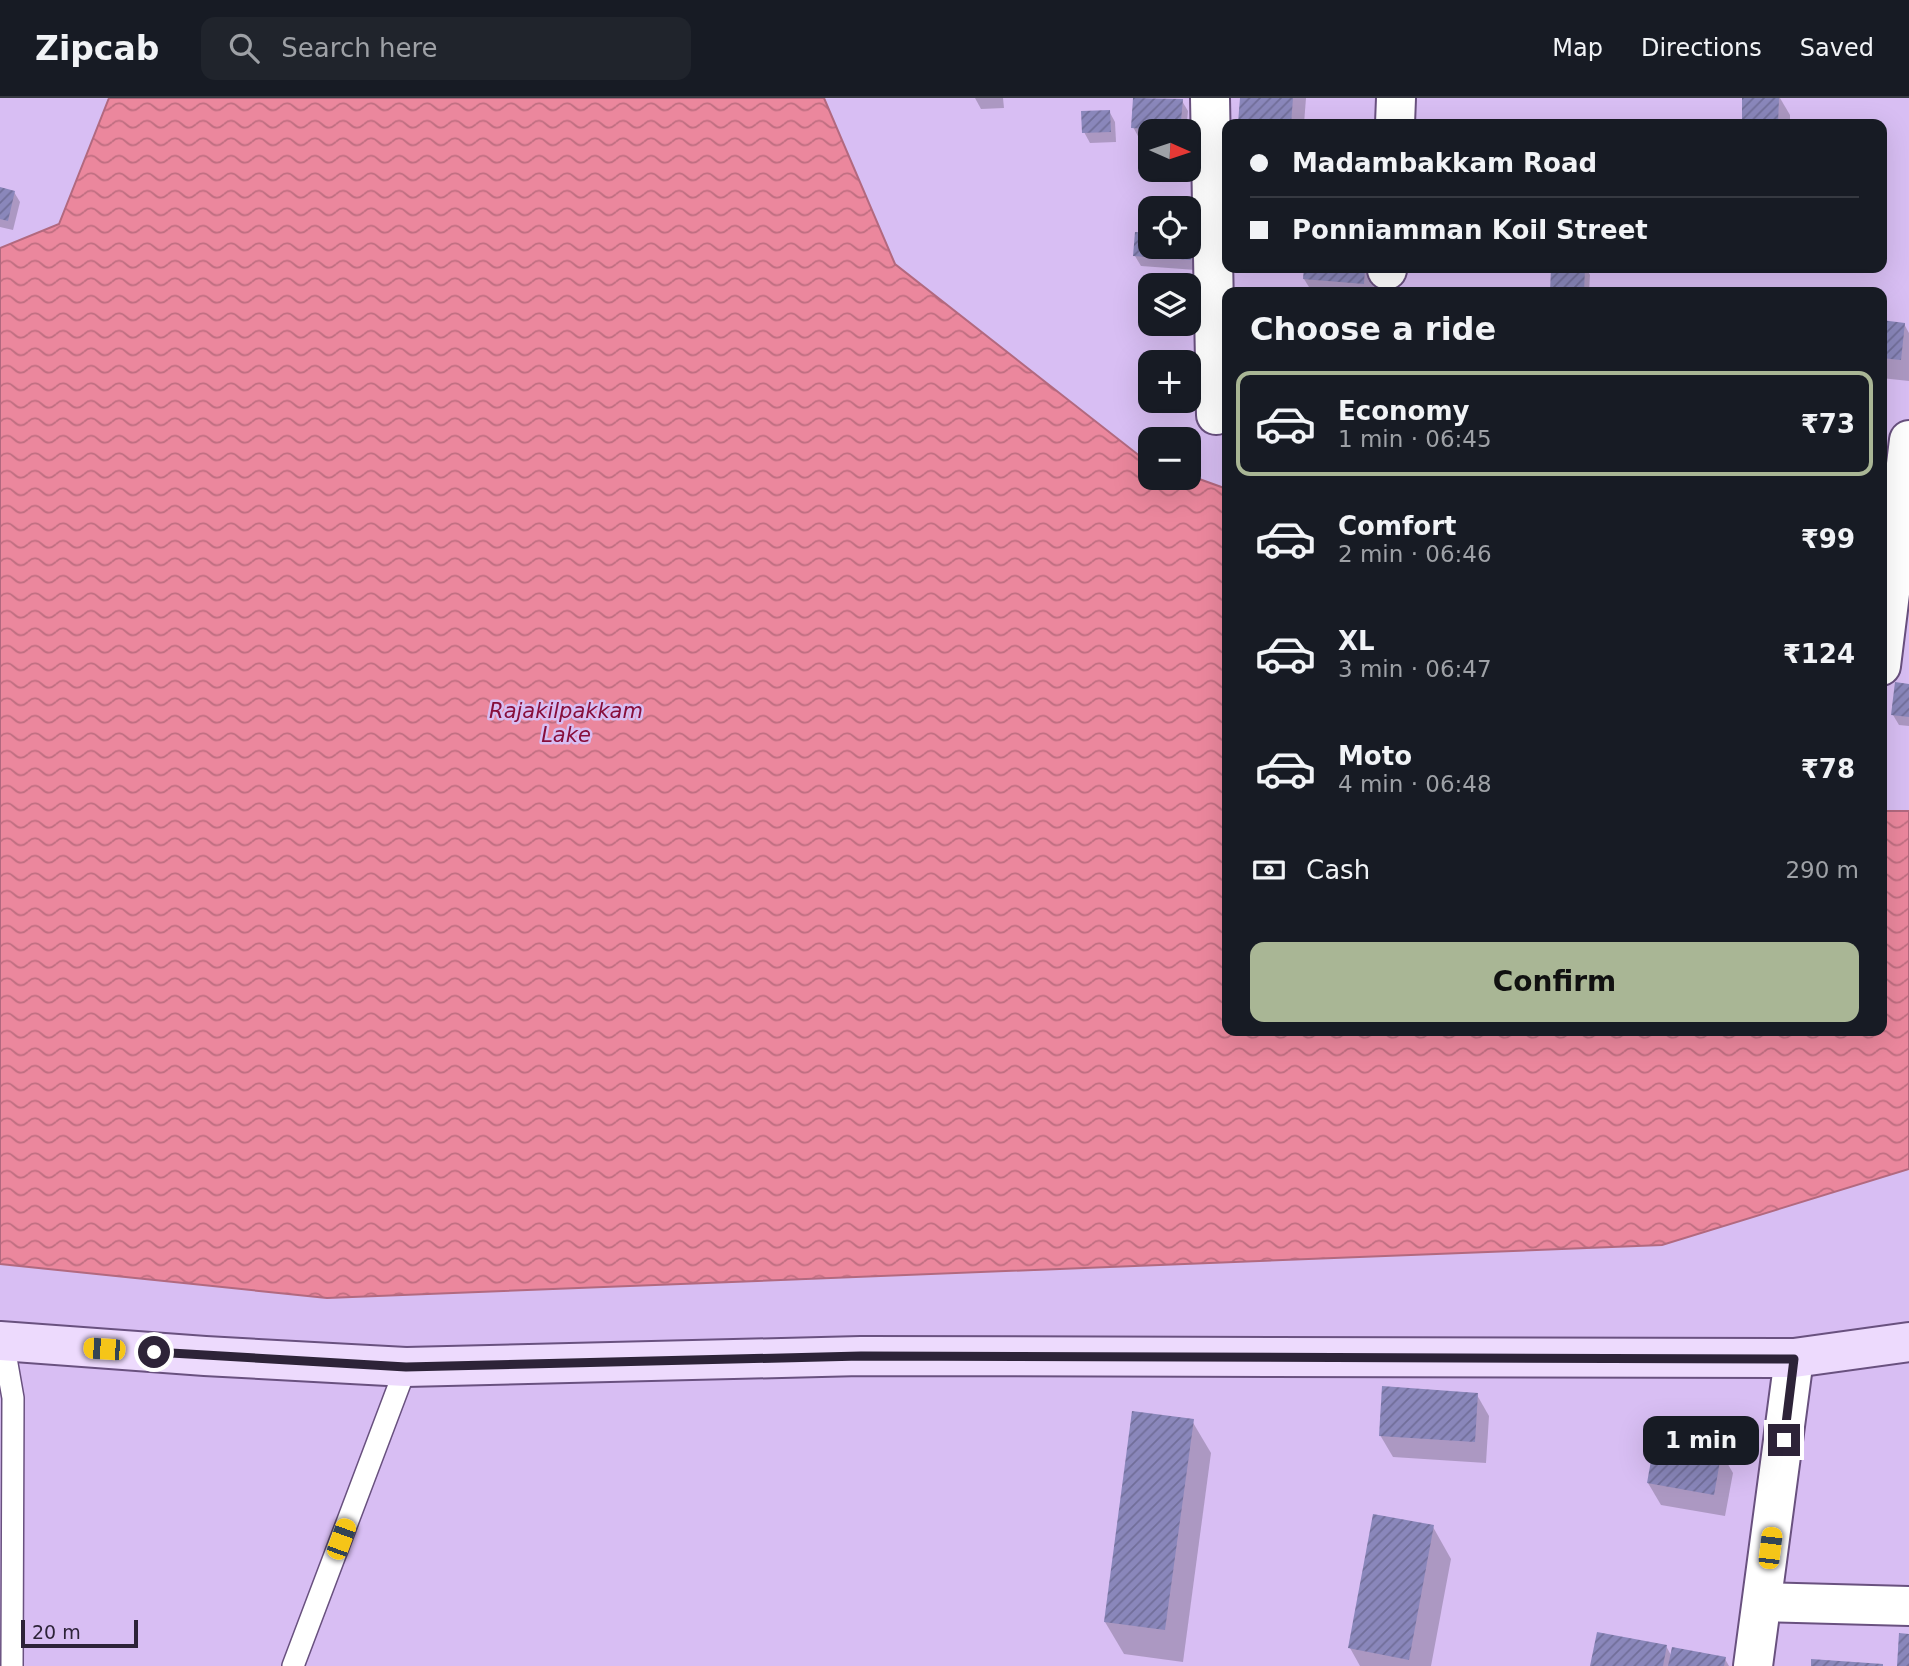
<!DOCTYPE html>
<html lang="en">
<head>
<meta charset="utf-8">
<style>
  body { margin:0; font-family:"DejaVu Sans",sans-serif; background:#20242c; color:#f1f3f6; height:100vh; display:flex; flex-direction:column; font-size:26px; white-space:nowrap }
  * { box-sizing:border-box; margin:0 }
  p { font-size:23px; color:#9ea1a6 }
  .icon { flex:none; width:38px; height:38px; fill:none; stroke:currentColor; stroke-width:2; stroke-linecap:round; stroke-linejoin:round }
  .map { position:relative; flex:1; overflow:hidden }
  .panel { position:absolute; left:1222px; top:189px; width:665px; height:749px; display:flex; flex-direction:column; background:#171b24; border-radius:14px; box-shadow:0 7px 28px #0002 }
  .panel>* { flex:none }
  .banner { position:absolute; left:1222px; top:21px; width:665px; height:154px; border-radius:14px; box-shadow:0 7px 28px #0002; display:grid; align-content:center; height:154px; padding:0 28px; background:#171b24 }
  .needle { width:46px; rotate:93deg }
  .controls { position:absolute; left:1138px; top:21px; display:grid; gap:14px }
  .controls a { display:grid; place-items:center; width:63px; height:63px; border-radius:14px; background:#171b24; box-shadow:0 7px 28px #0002; font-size:35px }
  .scale { position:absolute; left:21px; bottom:18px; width:117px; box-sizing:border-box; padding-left:7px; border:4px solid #2d2338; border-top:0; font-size:19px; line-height:24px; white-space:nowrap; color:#2d2338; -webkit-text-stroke:5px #d8bef3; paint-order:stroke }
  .end { position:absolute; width:32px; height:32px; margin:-16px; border:9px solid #2d2338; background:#fff; box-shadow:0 0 0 4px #fff }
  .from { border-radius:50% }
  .bubble { position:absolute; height:49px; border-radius:14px; background:#171b24; box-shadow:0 7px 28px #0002; font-size:23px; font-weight:800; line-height:49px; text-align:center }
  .car { position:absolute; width:21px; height:42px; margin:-21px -10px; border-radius:9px; box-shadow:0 0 5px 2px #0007; background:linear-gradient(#f5c518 24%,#345 0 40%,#f5c518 0 76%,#345 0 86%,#f5c518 0) }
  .banner b { display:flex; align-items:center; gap:24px; height:66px; font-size:26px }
  .banner b+b { border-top:2px solid #363941 }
  .banner i { width:18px; height:18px; background:#f1f3f6 }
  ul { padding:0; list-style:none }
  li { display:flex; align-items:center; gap:21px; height:105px; margin:0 14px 10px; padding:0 14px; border:4px solid transparent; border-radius:14px }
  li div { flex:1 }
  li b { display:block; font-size:26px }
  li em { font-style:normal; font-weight:800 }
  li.active { border-color:#a9b695 }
  li>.icon { width:63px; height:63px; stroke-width:1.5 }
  h2 { padding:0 28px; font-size:32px; line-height:84px }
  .pay { display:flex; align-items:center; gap:18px; height:77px; padding:0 28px; font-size:26px }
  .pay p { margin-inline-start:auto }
  .cta { display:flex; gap:14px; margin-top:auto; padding:14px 28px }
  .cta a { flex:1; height:80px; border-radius:14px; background:#a9b695; color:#111; font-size:28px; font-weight:800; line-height:80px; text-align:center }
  header { display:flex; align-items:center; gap:42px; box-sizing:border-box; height:98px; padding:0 35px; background:#171b24; border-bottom:2px solid #363941 }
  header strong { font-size:33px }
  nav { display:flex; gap:38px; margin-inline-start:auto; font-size:24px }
  .search { width:490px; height:63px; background:#20242c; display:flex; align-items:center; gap:18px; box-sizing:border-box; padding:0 24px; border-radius:14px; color:#9ea1a6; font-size:26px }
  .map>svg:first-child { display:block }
  .water { fill:url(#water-waves); stroke:#b2697f; stroke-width:2 }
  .shadow { fill:#0003 }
  .building { fill:url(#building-hatch) }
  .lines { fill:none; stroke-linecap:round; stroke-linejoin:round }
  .lane-casing { stroke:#69517f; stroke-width:24 }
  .street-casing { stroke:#69517f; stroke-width:42 }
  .secondary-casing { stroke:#69517f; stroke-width:42 }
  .lane { stroke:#fff; stroke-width:21 }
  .street { stroke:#fff; stroke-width:38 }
  .secondary { stroke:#eddafd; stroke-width:38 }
  .route { stroke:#2d2338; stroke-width:9 }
  .labels { text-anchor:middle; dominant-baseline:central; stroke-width:5; stroke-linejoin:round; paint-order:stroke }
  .water-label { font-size:21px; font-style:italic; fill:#870e3b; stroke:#d8bef3 }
</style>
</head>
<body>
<header>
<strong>Zipcab</strong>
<div class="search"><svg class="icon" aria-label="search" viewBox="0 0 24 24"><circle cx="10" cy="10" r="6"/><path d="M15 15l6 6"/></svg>Search here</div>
<nav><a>Map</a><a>Directions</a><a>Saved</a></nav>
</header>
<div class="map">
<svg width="1909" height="1568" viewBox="0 0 1909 1568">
  <defs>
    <pattern id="water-waves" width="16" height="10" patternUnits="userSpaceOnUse" patternTransform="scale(1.75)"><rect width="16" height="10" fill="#eb879d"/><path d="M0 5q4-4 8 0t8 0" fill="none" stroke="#bf6e81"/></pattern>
    <pattern id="building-hatch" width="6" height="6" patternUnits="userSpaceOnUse" patternTransform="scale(1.75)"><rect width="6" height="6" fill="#8a87bb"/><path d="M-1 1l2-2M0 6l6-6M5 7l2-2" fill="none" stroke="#716e99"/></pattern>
  </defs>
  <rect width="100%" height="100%" fill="#d8bef3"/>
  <path class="water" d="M109 0H824L895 166 1141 359 1150 363V380H1188V377L1227 391V933H1881V713H1909V1071L1662 1147 327 1200 0 1166V150L59 126Z"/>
  <g class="shadow">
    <path d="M975 0H1003L1004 10 981 11Z"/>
    <path d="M1135 0 1182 3 1188 13 1186 33H1150V41L1139 40 1133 29Z"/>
    <path d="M1242 0H1306L1304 26H1241Z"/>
    <path d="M1744 0H1780L1790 17V26H1744Z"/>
    <path d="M1109 13 1115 24 1116 44 1090 45 1084 34Z"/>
    <path d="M0 90 14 94 20 104 13 132 0 129Z"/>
    <path d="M1191 140 1197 150 1196 172 1141 168 1135 158 1150 149H1188Z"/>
    <path d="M1305 170H1374L1377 176 1376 194H1312L1304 181Z"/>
    <path d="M1553 170H1586L1590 177 1589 194H1551Z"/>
    <path d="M1881 224 1904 226 1909 235V283L1881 280Z"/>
    <path d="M1881 334 1886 343 1881 389Z"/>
    <path d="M1909 588V628L1899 627 1893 617Z"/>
    <path d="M1477 1297 1489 1318 1486 1365 1393 1359 1380 1337Z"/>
    <path d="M1192 1323 1211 1355 1183 1564 1124 1556 1105 1524Z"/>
    <path d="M1721 1354 1733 1375 1725 1418 1661 1407 1648 1385Z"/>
    <path d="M1433 1429 1451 1461 1431 1568H1360L1350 1550Z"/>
    <path d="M1666 1548 1672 1559 1725 1561 1729 1568H1592Z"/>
  </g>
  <g class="building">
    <path d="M1133 0 1183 1 1180 33 1131 30Z"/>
    <path d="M1240 0H1293L1291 26 1238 25Z"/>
    <path d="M1742 0H1779L1778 26H1742Z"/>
    <path d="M1110 12 1111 34 1082 35 1081 13Z"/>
    <path d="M0 89 15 93 8 123 0 121Z"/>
    <path d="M1135 134 1150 135V149H1188V138H1192L1191 162 1133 158Z"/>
    <path d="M1304 170H1365L1364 186 1303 181Z"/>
    <path d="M1551 170H1585L1584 194H1550Z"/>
    <path d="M1881 222 1905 225 1901 262 1881 260Z"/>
    <path d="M1895 584 1909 586V619L1891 617Z"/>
    <path d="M1382 1288 1478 1295 1475 1344 1379 1338Z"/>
    <path d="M1132 1313 1194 1321 1165 1532 1104 1524Z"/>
    <path d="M1655 1340 1722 1352 1714 1397 1647 1385Z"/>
    <path d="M1373 1416 1434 1427 1409 1562 1348 1550Z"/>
    <path d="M1597 1534 1667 1547 1663 1568H1590Z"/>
    <path d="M1899 1535 1909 1536V1568H1897Z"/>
    <path d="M1672 1549 1726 1559 1724 1568H1668Z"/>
    <path d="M1811 1561 1883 1566V1568H1811Z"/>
  </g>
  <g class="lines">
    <defs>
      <g id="lane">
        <path d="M3 1243 13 1300 12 1568"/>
        <path d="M293 1568 406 1269"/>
      </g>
      <g id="street">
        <path d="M1210 0 1216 317"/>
        <path d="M1395 26 1396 0"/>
        <path d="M1387 172V170"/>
        <path d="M1881 568 1909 342"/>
        <path d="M1763 1504 1909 1508"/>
        <path d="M1753 1568 1794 1260"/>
      </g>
      <path id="secondary" d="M0 1243 205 1258 406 1269 861 1258 1794 1260 1909 1244"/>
    </defs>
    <use href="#lane" class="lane-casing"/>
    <use href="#street" class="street-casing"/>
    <use href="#secondary" class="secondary-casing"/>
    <use href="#lane" class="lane"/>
    <use href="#street" class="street"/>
    <use href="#secondary" class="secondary"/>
  </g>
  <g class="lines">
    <path class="route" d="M154 1254 406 1269 861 1258 1794 1261 1784 1342"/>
  </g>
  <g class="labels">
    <g class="water-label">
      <text x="566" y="613">Rajakilpakkam<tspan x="566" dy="24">Lake</tspan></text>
    </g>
  </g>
</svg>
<div class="controls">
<a><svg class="needle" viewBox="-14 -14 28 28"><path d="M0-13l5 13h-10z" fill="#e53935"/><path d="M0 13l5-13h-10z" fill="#9ea1a6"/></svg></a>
<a><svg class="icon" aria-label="locate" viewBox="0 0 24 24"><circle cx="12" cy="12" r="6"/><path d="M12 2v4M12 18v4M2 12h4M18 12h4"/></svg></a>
<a><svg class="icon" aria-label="layers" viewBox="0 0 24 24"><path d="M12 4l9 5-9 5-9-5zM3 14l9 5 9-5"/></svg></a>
<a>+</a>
<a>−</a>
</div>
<div class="scale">20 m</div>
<i class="end from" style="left:154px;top:1254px"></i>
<i class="end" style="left:1784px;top:1342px"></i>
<div class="bubble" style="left:1643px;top:1318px;width:116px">1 min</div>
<i class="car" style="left:104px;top:1251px;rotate:274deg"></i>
<i class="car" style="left:341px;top:1441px;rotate:20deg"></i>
<i class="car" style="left:1770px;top:1450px;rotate:7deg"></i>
<div class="banner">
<b><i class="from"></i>Madambakkam Road</b>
<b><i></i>Ponniamman Koil Street</b>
</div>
<section class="panel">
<h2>Choose a ride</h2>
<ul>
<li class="active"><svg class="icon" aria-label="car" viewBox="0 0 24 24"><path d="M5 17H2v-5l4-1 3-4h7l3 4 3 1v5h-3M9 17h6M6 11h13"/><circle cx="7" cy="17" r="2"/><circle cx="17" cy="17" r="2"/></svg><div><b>Economy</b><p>1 min · 06:45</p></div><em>₹73</em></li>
<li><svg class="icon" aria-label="car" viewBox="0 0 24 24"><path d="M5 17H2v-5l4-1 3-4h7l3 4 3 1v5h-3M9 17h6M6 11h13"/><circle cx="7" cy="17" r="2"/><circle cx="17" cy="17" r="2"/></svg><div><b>Comfort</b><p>2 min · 06:46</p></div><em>₹99</em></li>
<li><svg class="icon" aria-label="car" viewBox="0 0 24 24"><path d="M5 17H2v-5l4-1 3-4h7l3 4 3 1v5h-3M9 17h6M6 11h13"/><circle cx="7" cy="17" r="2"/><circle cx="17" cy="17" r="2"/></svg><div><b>XL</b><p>3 min · 06:47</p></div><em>₹124</em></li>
<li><svg class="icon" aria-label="car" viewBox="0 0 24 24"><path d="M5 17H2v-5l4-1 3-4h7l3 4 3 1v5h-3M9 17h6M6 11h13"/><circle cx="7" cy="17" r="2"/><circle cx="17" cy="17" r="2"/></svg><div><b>Moto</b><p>4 min · 06:48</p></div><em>₹78</em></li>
</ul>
<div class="pay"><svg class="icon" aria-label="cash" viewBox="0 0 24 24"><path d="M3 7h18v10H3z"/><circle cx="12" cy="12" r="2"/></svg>Cash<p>290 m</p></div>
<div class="cta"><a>Confirm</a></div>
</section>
</div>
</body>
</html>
